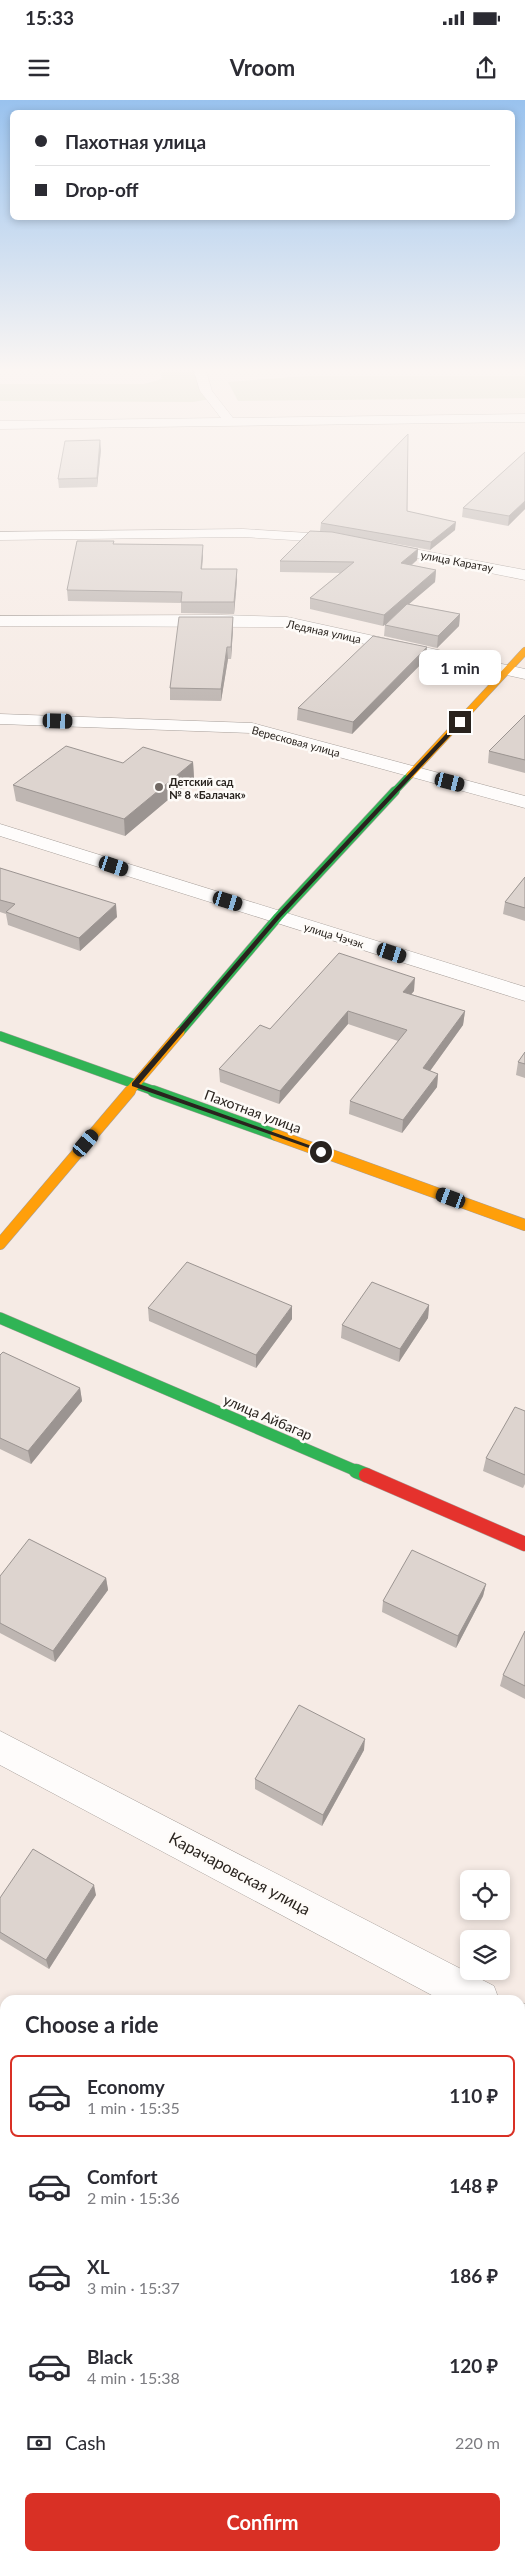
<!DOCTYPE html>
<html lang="en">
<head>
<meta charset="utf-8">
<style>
  body { margin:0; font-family:Lato,sans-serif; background:#f7f7f7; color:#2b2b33; height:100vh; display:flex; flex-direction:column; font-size:19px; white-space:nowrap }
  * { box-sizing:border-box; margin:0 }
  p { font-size:16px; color:#7c7c81 }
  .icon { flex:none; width:28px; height:28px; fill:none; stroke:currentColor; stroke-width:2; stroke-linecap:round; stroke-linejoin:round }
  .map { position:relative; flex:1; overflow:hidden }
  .side { position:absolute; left:0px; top:1895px; width:525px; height:566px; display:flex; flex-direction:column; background:#fff; border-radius:15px 15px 0 0; box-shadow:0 2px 8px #0003 }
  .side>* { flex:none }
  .guide { position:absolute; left:10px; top:10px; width:505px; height:110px; border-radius:8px; box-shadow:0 2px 8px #0003; display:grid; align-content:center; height:110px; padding:0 25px; background:#fff }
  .fabs { position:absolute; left:460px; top:1770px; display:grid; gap:10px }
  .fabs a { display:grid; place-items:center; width:50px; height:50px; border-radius:8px; background:#fff; box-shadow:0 2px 8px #0003; font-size:25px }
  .end { position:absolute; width:22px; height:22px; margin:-11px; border:6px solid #29231e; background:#fff; box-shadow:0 0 0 2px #fff }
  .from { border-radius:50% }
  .bubble { position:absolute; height:35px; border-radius:8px; background:#fff; box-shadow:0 2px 8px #0003; font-size:16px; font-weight:700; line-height:35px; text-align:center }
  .car { position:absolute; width:15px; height:30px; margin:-15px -8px; border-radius:6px; box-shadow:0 0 4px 1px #0007; background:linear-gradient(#222 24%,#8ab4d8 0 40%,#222 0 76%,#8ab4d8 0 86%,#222 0) }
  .guide b { display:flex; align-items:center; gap:18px; height:48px; font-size:19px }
  .guide b+b { border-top:1px solid #e1e1e2 }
  .guide i { width:12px; height:12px; background:#2b2b33 }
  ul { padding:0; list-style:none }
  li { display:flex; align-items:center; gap:15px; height:82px; margin:0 10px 8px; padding:0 15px; border:2px solid transparent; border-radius:8px }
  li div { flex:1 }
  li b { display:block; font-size:19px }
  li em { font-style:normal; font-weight:700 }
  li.active { border-color:#d93025 }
  li>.icon { width:45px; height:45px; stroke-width:1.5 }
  h2 { padding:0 25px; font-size:22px; line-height:60px }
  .pay { display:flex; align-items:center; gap:12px; height:55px; padding:0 25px; font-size:19px }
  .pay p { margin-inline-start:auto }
  .cta { display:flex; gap:10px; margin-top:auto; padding:10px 25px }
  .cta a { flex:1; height:58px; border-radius:8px; background:#d93025; color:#fff; font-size:20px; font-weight:700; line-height:58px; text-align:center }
  .status { display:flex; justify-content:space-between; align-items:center; height:35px; padding:0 25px; background:#fff; direction:ltr }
  .status svg { height:14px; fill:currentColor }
  header { display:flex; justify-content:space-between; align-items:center; height:65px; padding:0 25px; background:#fff; font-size:22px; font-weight:700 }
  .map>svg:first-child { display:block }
  .forest { fill:#ccd4b5 }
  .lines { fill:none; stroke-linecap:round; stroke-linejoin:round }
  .street-casing { stroke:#a79f9a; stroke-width:1 }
  .fast-far3-casing { stroke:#a79f9a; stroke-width:8 }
  .fast-far2-casing { stroke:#a79f9a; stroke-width:10 }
  .fast-far1-casing { stroke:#a79f9a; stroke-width:12 }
  .fast-casing { stroke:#a79f9a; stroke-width:15 }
  .slow-far2-casing { stroke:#a79f9a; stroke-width:8 }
  .slow-far1-casing { stroke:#a79f9a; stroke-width:10 }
  .slow-casing { stroke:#a79f9a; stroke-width:12 }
  .jam-casing { stroke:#a79f9a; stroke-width:15 }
  .street { fill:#fefcfb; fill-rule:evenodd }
  .fast-far3 { stroke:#30b455; stroke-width:7 }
  .fast-far2 { stroke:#30b455; stroke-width:9 }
  .fast-far1 { stroke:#30b455; stroke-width:11 }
  .fast { stroke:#30b455; stroke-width:14 }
  .slow-far2 { stroke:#ff9f0a; stroke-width:7 }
  .slow-far1 { stroke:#ff9f0a; stroke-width:9 }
  .slow { stroke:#ff9f0a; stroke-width:11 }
  .jam { stroke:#e5322d; stroke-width:14 }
  .wall { fill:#beb6b2 }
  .shaded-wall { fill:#9b9491 }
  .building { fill:#ddd4cf; stroke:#9b9491 }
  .route { fill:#29231e }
  .poi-dot { fill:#716964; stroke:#fefbf8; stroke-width:2 }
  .labels { text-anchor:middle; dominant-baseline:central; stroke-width:5; stroke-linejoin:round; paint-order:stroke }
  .far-street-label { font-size:11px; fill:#29231e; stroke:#fefbf8 }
  .far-poi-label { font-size:11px; font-weight:bold; fill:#29231e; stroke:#fefbf8; text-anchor:start }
  .street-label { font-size:14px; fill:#29231e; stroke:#fefbf8 }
  .near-street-label { font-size:16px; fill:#29231e; stroke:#fefbf8 }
</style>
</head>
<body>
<div class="status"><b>15:33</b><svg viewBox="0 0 49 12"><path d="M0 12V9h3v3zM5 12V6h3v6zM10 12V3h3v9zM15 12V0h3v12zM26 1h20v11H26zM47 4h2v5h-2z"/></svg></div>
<header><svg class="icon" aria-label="menu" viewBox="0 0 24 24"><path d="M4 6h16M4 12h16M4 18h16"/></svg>Vroom<svg class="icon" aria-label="share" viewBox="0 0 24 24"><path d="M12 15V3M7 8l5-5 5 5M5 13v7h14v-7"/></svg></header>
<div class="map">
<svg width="525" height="2461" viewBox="0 0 525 2461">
  <rect width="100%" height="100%" fill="#f6ebe5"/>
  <g class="forest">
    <path d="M160 268H190L216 298 193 302 0 301V284H144L162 279Z"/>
    <path d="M306 276H525V298L238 301 228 282Z"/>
  </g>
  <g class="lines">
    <defs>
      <g id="street">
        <path d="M193 268H205L212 291 233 318 525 314V322L0 329V321L221 318 200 291Z"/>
        <path d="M243 429 342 435 349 439 342 443 243 437 0 440V432Z"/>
        <path d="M382 443 525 470V480L377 450 375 447Z"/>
        <path d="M221 515 287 517 525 569V579L287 527 0 526V516Z"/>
        <path d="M0 614 252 623 525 696V708L251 633 0 624Z"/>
        <path d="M0 724 525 887V901L0 736Z"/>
        <path d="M0 1631 494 1886 499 1900H441L0 1665Z"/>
        <path d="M520 1902 525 1904V1943L520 1941Z"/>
      </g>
      <path id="fast-far3" d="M394 692 410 675"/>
      <g id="fast-far2">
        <path d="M180 932 278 817 395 691"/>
        <path d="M0 936 157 992"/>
      </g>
      <g id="fast-far1">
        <path d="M153 991 276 1035"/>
        <path d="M0 1218 359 1372"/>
      </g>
      <path id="fast" d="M356 1371 366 1375"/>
      <path id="slow-far2" d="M410 675 525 551"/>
      <path id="slow-far1" d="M129 992 180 932"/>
      <g id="slow">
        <path d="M276 1035 525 1125"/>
        <path d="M0 1144 130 991"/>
      </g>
      <path id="jam" d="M366 1375 525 1444"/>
    </defs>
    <use href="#street" class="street-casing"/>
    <use href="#fast-far3" class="fast-far3-casing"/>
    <use href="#fast-far2" class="fast-far2-casing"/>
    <use href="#fast-far1" class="fast-far1-casing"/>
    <use href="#fast" class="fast-casing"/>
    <use href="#slow-far2" class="slow-far2-casing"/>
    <use href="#slow-far1" class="slow-far1-casing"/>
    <use href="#slow" class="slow-casing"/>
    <use href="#jam" class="jam-casing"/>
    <use href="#street" class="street"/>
    <use href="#fast-far3" class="fast-far3"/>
    <use href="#fast-far2" class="fast-far2"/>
    <use href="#fast-far1" class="fast-far1"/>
    <use href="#fast" class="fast"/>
    <use href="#slow-far2" class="slow-far2"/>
    <use href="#slow-far1" class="slow-far1"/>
    <use href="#slow" class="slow"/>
    <use href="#jam" class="jam"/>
  </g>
  <g class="wall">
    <path d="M101 350 97 387 59 388 58 379Z"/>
    <path d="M525 352V409L508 426 462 417 463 408Z"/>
    <path d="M407 411 455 430 430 450 370 439 418 449 417 460 412 465 436 470 435 482 409 504 460 514 459 526 437 548 384 536 385 525 383 526 310 509V498L340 473 280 472V461L325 431H320L321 423Z"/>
    <path d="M114 444 203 455 202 469H237V480L234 514 181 513V503L68 501 67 490Z"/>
    <path d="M233 517V529L231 559H228L221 601 170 600V588Z"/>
    <path d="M426 559 352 634 297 620 298 608Z"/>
    <path d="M525 615V673L488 663 489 651Z"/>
    <path d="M193 662 194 678 125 736 16 701 13 685 123 663Z"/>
    <path d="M0 768 117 817 80 851 8 825 6 814 0 812Z"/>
    <path d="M525 777V821L503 814 505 802Z"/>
    <path d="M414 891 411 894 465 911 463 925 430 971 438 974 437 987 402 1033 349 1014 350 1001 398 941 348 924 279 1004 220 982 219 969 270 929Z"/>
    <path d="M525 952V978L516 975 518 962Z"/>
    <path d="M429 1205 428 1218 399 1262 341 1238 342 1225Z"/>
    <path d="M148 1208 292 1219 256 1268 149 1221Z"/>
    <path d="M0 1255 80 1288 82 1301 31 1364 0 1349Z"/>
    <path d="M525 1311V1384L523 1388 483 1371 486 1358Z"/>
    <path d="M0 1476 106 1478 108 1490 55 1562 0 1533Z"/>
    <path d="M486 1484 483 1496 456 1548 382 1512 383 1501Z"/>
    <path d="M525 1531V1599L500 1586 503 1575Z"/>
    <path d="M364 1650 322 1726 255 1689V1679Z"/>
    <path d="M96 1795 49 1869 0 1839V1798Z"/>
    <path d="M525 2168V2215L520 2212V2181Z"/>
  </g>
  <g class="shaded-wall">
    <path d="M100 340 101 350 97 387V378Z"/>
    <path d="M525 401V409L508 426 509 416Z"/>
    <path d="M456 422 455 430 430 450 431 442Z"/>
    <path d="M203 445V455L201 479V469Z"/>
    <path d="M418 449 417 460 400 474 401 463Z"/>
    <path d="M237 469V480L234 514V502Z"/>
    <path d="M436 470 435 482 383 526 384 515Z"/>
    <path d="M460 514 459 526 437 548 438 536Z"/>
    <path d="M233 517V529L231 559V547Z"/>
    <path d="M227 547 228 559 221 601V589Z"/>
    <path d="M427 547 426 559 352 634 353 622Z"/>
    <path d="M193 662 194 678 125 736 124 719Z"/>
    <path d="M116 804 117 817 80 851 79 838Z"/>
    <path d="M415 878 414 891 402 905 403 892Z"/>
    <path d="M348 911V924L279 1004 280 991Z"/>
    <path d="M465 911 463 925 422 982 423 968Z"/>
    <path d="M438 974 437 987 402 1033 403 1020Z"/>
    <path d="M429 1205 428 1218 399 1262 400 1249Z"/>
    <path d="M292 1206V1219L256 1268V1255Z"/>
    <path d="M80 1288 82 1301 31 1364 28 1351Z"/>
    <path d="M106 1478 108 1490 55 1562 53 1551Z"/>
    <path d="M486 1484 483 1496 456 1548 458 1536Z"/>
    <path d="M365 1639 364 1650 322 1726 323 1715Z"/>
    <path d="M94 1785 96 1795 49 1869 46 1860Z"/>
  </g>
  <g class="building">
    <path d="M408 334 407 411 456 422 431 442 321 423Z"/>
    <path d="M100 340 97 378 58 379 65 341Z"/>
    <path d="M525 352V401L509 416 463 408Z"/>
    <path d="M310 431 332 432 418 449 401 463 436 470 384 515 310 498 354 462 280 461Z"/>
    <path d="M77 441H114L113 444 203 445 201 469H237L234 502H181L182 492 67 490Z"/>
    <path d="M407 504 460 514 438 536 385 525Z"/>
    <path d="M179 517H233L231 547H227L221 589 170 588Z"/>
    <path d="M373 536 427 547 353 622 298 608Z"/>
    <path d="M525 615V660L489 651Z"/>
    <path d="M66 646 123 663 143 647 193 662 124 719 13 685Z"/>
    <path d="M0 768 116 804 79 838 6 812 15 804 0 800Z"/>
    <path d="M525 777V808L505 802Z"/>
    <path d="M339 853 415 878 403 892 465 911 423 968 438 974 403 1020 350 1001 407 930 348 911 280 991 219 969 260 925 270 929Z"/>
    <path d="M525 952V964L518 962Z"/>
    <path d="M187 1162 292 1206 256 1255 148 1208Z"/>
    <path d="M372 1182 429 1205 400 1249 342 1225Z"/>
    <path d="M3 1252 80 1288 28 1351 0 1338V1255Z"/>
    <path d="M515 1307 525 1311V1375L486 1358Z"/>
    <path d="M29 1439 106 1478 53 1551 0 1523V1476Z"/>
    <path d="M412 1450 486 1484 458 1536 383 1501Z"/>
    <path d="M525 1531V1586L503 1575Z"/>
    <path d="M299 1605 365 1639 323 1715 255 1679Z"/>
    <path d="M33 1749 94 1785 46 1860 0 1832V1798Z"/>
    <path d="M525 2174V2208L520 2204V2188Z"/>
    <path d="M316 2456H369L367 2461H317L315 2459Z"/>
  </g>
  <linearGradient id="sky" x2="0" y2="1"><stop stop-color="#99c2ee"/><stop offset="0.44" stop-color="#fbf6f3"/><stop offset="1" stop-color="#fbf6f3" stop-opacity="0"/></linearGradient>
  <rect width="525" height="613" fill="url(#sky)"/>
  <path class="route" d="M458 621 463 622 280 818 139 984 323 1050V1053L132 986V983L276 816Z"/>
  <circle class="poi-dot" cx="159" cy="687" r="5"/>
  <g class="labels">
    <g class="far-street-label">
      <text transform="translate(457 461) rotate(11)">улица Каратау</text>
      <text transform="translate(324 531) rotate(12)">Ледяная улица</text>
      <text transform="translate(296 641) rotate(15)">Вересковая улица</text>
      <text transform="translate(334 835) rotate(17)">улица Чэчэк</text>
    </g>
    <g class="far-poi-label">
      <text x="169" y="681">Детский сад<tspan x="169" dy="13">№ 8 «Балачак»</tspan></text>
    </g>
    <g class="street-label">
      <text transform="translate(253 1011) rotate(20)">Пахотная улица</text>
      <text transform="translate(268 1317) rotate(23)">улица Айбагар</text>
    </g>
    <g class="near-street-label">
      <text transform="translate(240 1773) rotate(28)">Карачаровская улица</text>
    </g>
  </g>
</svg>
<div class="fabs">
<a><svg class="icon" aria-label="locate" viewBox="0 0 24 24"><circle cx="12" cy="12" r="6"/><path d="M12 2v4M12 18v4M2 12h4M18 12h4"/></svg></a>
<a><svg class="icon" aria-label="layers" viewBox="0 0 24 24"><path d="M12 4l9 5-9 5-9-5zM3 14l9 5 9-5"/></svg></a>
</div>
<i class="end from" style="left:321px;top:1052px"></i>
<i class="end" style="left:460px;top:622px"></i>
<div class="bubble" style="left:419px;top:550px;width:82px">1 min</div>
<i class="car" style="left:58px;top:621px;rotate:92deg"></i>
<i class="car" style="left:450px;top:682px;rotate:104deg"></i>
<i class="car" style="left:114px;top:766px;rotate:108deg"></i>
<i class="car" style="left:228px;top:801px;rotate:107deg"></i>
<i class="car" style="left:392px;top:853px;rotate:108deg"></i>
<i class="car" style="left:86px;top:1043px;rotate:40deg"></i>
<i class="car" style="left:451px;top:1098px;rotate:290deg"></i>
<div class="guide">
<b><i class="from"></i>Пахотная улица</b>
<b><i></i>Drop-off</b>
</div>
<section class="side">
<h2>Choose a ride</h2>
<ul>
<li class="active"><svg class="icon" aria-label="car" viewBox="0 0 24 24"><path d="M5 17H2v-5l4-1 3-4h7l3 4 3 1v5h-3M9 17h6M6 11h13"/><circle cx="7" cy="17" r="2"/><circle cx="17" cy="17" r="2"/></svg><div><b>Economy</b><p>1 min · 15:35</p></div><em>110 ₽</em></li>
<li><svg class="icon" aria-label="car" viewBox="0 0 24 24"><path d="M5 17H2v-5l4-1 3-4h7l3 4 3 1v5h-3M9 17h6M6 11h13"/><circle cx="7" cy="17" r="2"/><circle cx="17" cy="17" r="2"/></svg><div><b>Comfort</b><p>2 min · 15:36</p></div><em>148 ₽</em></li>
<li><svg class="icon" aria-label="car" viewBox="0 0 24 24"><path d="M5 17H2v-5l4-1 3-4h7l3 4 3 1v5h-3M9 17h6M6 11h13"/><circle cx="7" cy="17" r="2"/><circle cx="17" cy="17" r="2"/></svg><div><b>XL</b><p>3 min · 15:37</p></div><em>186 ₽</em></li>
<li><svg class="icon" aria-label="car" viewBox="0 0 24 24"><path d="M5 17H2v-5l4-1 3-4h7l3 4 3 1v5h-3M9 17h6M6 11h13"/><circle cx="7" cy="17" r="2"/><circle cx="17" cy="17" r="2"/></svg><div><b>Black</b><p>4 min · 15:38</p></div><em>120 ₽</em></li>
</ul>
<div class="pay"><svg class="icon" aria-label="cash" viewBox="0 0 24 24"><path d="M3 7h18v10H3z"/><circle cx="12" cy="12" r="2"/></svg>Cash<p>220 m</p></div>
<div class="cta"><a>Confirm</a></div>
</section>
</div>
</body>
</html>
